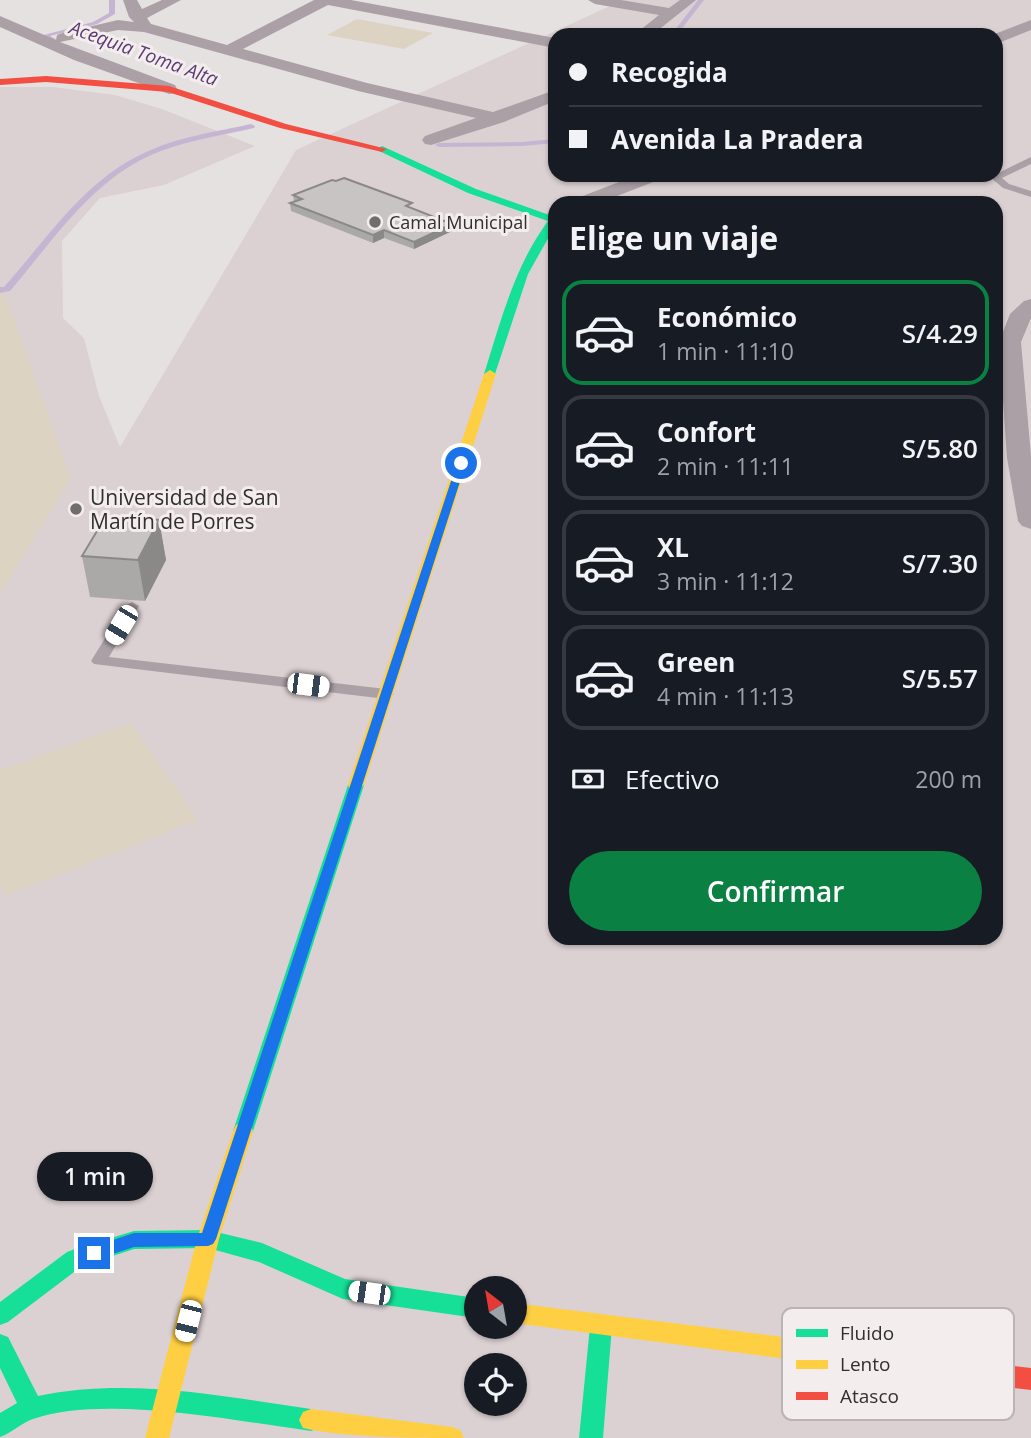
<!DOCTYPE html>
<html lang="es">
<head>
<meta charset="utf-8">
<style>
  body { margin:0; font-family:"Open Sans",sans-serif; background:#20242c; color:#f1f3f6; height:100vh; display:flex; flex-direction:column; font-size:26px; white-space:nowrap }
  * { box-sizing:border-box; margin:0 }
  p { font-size:23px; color:#9ea1a6 }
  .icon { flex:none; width:38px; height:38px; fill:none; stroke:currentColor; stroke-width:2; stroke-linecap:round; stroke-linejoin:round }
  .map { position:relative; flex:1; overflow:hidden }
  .drawer { position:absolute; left:548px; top:196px; width:455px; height:749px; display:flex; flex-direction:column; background:#171b24; border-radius:21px; box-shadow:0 2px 5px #0004 }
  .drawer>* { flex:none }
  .banner { position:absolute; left:548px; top:28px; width:455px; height:154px; border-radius:21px; box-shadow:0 2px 5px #0004; display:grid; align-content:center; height:154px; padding:0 21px; background:#171b24 }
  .needle { width:46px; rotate:329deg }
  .tools { position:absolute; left:464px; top:1276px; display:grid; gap:14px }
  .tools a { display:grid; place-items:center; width:63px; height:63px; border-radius:50%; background:#171b24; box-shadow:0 2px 5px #0004; font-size:35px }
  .end { position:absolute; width:32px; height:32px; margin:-16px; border:9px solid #1a73e8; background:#fff; box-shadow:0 0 0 4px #fff }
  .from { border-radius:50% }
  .bubble { position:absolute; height:49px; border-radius:24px; background:#171b24; box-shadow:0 2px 5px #0004; font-size:23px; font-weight:600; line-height:49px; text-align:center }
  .car { position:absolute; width:21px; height:42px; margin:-21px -10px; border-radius:9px; box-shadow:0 0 5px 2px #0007; background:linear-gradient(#fff 24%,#345 0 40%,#fff 0 76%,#345 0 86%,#fff 0) }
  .banner b { display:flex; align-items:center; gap:24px; height:66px; font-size:26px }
  .banner b+b { border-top:2px solid #363941 }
  .banner i { width:18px; height:18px; background:#f1f3f6 }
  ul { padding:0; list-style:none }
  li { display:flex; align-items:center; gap:21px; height:105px; margin:0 14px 10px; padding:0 7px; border:4px solid #363941; border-radius:21px }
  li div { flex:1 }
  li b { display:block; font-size:26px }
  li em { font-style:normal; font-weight:600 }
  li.on { border-color:#0b8043 }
  li>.icon { width:63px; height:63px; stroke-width:1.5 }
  h2 { padding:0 21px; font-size:32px; line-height:84px }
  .pay { display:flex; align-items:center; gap:18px; height:77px; padding:0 21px; font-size:26px }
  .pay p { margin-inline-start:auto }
  .primary-button { display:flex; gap:14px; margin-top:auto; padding:14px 21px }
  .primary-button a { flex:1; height:80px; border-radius:42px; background:#0b8043; color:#fff; font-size:28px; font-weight:600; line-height:80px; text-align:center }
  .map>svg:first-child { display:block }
  .built { fill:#dcd1d2; fill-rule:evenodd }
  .green { fill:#ddd3c3 }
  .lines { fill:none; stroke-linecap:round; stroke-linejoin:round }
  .stream { fill:#c6b5d2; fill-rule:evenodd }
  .lane { fill:#aba0a6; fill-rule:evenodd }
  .street { fill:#aba0a6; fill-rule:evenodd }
  .fast { fill:#16e098; fill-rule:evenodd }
  .slow { fill:#ffcf43; fill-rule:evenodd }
  .jam { fill:#f24e42; fill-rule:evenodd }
  .wall { fill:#aba9a8 }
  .shaded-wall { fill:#8b8988 }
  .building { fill:#c7c4c3; stroke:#8b8988; stroke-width:2 }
  .route { fill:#1a73e8 }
  .poi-dot { fill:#716d6d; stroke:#f4edee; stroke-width:2.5 }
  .labels { text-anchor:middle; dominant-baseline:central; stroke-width:6; stroke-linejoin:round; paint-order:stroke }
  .far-poi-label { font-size:18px; fill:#322f2f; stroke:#f4edee; text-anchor:start }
  .far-water-label { font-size:19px; font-style:italic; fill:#5b3c72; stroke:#f4edee }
  .poi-label { font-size:21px; fill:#322f2f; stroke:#f4edee; text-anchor:start }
  .key { fill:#f4edee; stroke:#bab4b5; stroke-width:2 }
  .key-label { font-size:19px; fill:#322f2f }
</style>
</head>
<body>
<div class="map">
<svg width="1031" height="1438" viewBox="0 0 1031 1438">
  <rect width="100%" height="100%" fill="#e6e1e1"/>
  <path class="built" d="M623 0H1031V1438H0V87H53L115 95 162 109 255 146 164 185 100 198 62 241 63 318 84 338 99 396 120 447 296 150ZM555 35H996V175H555ZM555 203H996V938H555ZM476 1288H514V1326H476ZM476 1365H514V1404H476Z"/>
  <g class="green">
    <path d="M357 19 433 33 404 49 327 35Z"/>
    <path d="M5 294 71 478 0 595V295Z"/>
    <path d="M131 723 198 820 6 896 0 885V770Z"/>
  </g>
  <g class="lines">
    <g class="stream">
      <path d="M109 0H115V14L97 24 50 36 57 40 54 42 40 36 93 22 109 13Z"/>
      <path d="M698 0H704L677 35H671Z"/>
      <path d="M251 124 255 126 254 128C218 136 182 141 149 156 90 183 51 243 10 291L0 293V287H4C46 240 84 181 142 154 176 137 215 132 251 124Z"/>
      <path d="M555 139V143L522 146 439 147 435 145 439 143 522 142Z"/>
    </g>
    <g class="lane">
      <path d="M1031 157V164L1002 178 1009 184 1031 191V197L1003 188 990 177Z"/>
      <path d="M132 602 139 606 109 657 386 689 394 694 386 699 94 664 91 661 125 606Z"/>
    </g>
    <g class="street">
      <path d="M123 0H137L142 9 162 0H181L147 18 151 24 227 45 314 0H351L555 38V48L328 5 243 49 367 83 493 112 555 90V101L504 122 431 145 425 144 422 140 425 136 476 118 358 91 144 32 118 30 60 42 175 85 177 89 175 93 169 94 74 60 0 27V16L56 40 57 35 62 33 118 20 134 22 129 17Z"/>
      <path d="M588 0H621L669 8 680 0H696L652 35H634L659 15 595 4Z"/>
      <path d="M1031 20V30L996 44V35H992Z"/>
      <path d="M637 175H663L661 179 599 203H573L575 199Z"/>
      <path d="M1031 299V318L1021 342 1031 456V529L1022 526 1018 521 1007 458 999 342 1010 314 1024 301Z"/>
    </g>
    <g class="fast">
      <path d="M382 146 476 189 555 217V226L528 274 494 377 490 378 484 374C501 321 514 267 548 221L468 193 379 151 377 149Z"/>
      <path d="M356 779 364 785 253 1131 250 1137 243 1139 236 1137 233 1131 348 785Z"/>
      <path d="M208 1230 262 1243 345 1279 476 1298V1318L343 1299 259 1262 208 1248 134 1249 82 1266 8 1322 0 1325V1302L67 1252 75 1249 134 1231Z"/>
      <path d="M601 1316 609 1319 612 1326 603 1438H579L590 1326 593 1319Z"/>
      <path d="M0 1334 8 1337 38 1396C128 1377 221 1396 311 1409L319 1412 323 1420 319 1428 311 1431C236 1421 104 1394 33 1419 21 1423 12 1433 0 1437V1413L17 1403 0 1368Z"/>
    </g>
    <g class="slow">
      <path d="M490 370 496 374 364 785 356 791 350 789 348 785 484 374Z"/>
      <path d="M243 1123 250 1125 253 1131 219 1239 169 1438H145L197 1239 233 1131 236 1125Z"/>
      <path d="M514 1303 886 1350 894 1353 897 1361 894 1369 886 1372 514 1323Z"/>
      <path d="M311 1409 452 1427 460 1430 464 1438C418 1438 345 1438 303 1428L299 1420 303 1412Z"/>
    </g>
    <g class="jam">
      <path d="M46 76 169 86 286 124 387 149 382 152 280 128 168 92 46 82 0 85V79Z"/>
      <path d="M886 1350 1031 1368V1390L886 1372 878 1369 875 1361 878 1353Z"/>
    </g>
  </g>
  <g class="wall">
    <path d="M293 195 413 208 452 224V231L414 249 384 238 373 243 291 211 290 203 294 202Z"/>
    <path d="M159 520 166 560 145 601 90 597 82 556Z"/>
  </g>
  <g class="shaded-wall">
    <path d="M452 224V231L414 249V242Z"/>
    <path d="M384 230V238L373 243V235Z"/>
    <path d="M159 520 166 560 145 601 138 560Z"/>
  </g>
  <g class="building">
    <path d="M344 178 412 203 406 206 452 224 414 242 384 230 373 235 290 203 302 199 293 195 332 180 336 181Z"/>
    <path d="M106 516 159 520 138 560 82 556Z"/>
  </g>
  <path class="route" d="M461 460 466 463 216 1239 213 1244 208 1246 134 1247 94 1260 89 1258 87 1253 89 1248 134 1233H202L457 463Z"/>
  <g class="poi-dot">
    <circle cx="375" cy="222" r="7"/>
    <circle cx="76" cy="509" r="7"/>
  </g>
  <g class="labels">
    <g class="far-poi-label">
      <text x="389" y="222">Camal Municipal</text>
    </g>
    <g class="far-water-label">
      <text transform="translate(144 53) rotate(20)">Acequia Toma Alta</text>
    </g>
    <g class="poi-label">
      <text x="90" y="497">Universidad de San<tspan x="90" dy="24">Martín de Porres</tspan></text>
    </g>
  </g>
  <rect x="782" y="1308" width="232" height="112" rx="10" class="key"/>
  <rect x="796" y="1329" width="32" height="8" fill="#16e098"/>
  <rect x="796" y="1360" width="32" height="9" fill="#ffcf43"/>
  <rect x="796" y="1392" width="32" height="8" fill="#f24e42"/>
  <g class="key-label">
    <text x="840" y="1340">Fluido</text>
    <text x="840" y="1371">Lento</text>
    <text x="840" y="1403">Atasco</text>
  </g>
</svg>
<div class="tools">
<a><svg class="needle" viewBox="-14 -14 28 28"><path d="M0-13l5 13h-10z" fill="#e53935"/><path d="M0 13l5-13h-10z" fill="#9ea1a6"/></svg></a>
<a><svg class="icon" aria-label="locate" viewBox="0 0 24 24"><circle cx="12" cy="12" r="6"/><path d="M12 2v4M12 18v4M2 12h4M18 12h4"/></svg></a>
</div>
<i class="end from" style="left:461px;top:463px"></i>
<i class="end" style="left:94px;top:1253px"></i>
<div class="bubble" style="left:37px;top:1152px;width:116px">1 min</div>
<i class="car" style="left:121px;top:625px;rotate:211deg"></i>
<i class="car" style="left:308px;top:685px;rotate:97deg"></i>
<i class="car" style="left:369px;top:1293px;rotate:278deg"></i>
<i class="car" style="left:188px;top:1321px;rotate:194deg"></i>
<div class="banner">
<b><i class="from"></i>Recogida</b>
<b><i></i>Avenida La Pradera</b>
</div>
<section class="drawer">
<h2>Elige un viaje</h2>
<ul>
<li class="on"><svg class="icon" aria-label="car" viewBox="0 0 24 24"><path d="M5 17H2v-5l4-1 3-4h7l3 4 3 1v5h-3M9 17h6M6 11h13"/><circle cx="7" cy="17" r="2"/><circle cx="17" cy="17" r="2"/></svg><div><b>Económico</b><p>1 min · 11:10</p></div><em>S/4.29</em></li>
<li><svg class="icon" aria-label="car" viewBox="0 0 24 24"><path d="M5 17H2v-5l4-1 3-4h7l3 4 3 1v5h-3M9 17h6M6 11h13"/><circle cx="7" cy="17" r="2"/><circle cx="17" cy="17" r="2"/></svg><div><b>Confort</b><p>2 min · 11:11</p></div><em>S/5.80</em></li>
<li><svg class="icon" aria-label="car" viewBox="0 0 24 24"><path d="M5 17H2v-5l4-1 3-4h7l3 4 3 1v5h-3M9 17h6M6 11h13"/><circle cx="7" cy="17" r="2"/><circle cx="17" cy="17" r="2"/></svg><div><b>XL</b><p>3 min · 11:12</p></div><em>S/7.30</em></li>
<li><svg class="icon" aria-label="car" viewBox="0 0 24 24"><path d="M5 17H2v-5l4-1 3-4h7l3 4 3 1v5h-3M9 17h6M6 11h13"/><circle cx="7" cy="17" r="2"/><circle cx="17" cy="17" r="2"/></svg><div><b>Green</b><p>4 min · 11:13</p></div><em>S/5.57</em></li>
</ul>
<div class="pay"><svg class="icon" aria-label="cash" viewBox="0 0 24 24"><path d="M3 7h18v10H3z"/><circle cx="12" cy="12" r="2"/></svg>Efectivo<p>200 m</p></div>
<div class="primary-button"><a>Confirmar</a></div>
</section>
</div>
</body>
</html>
